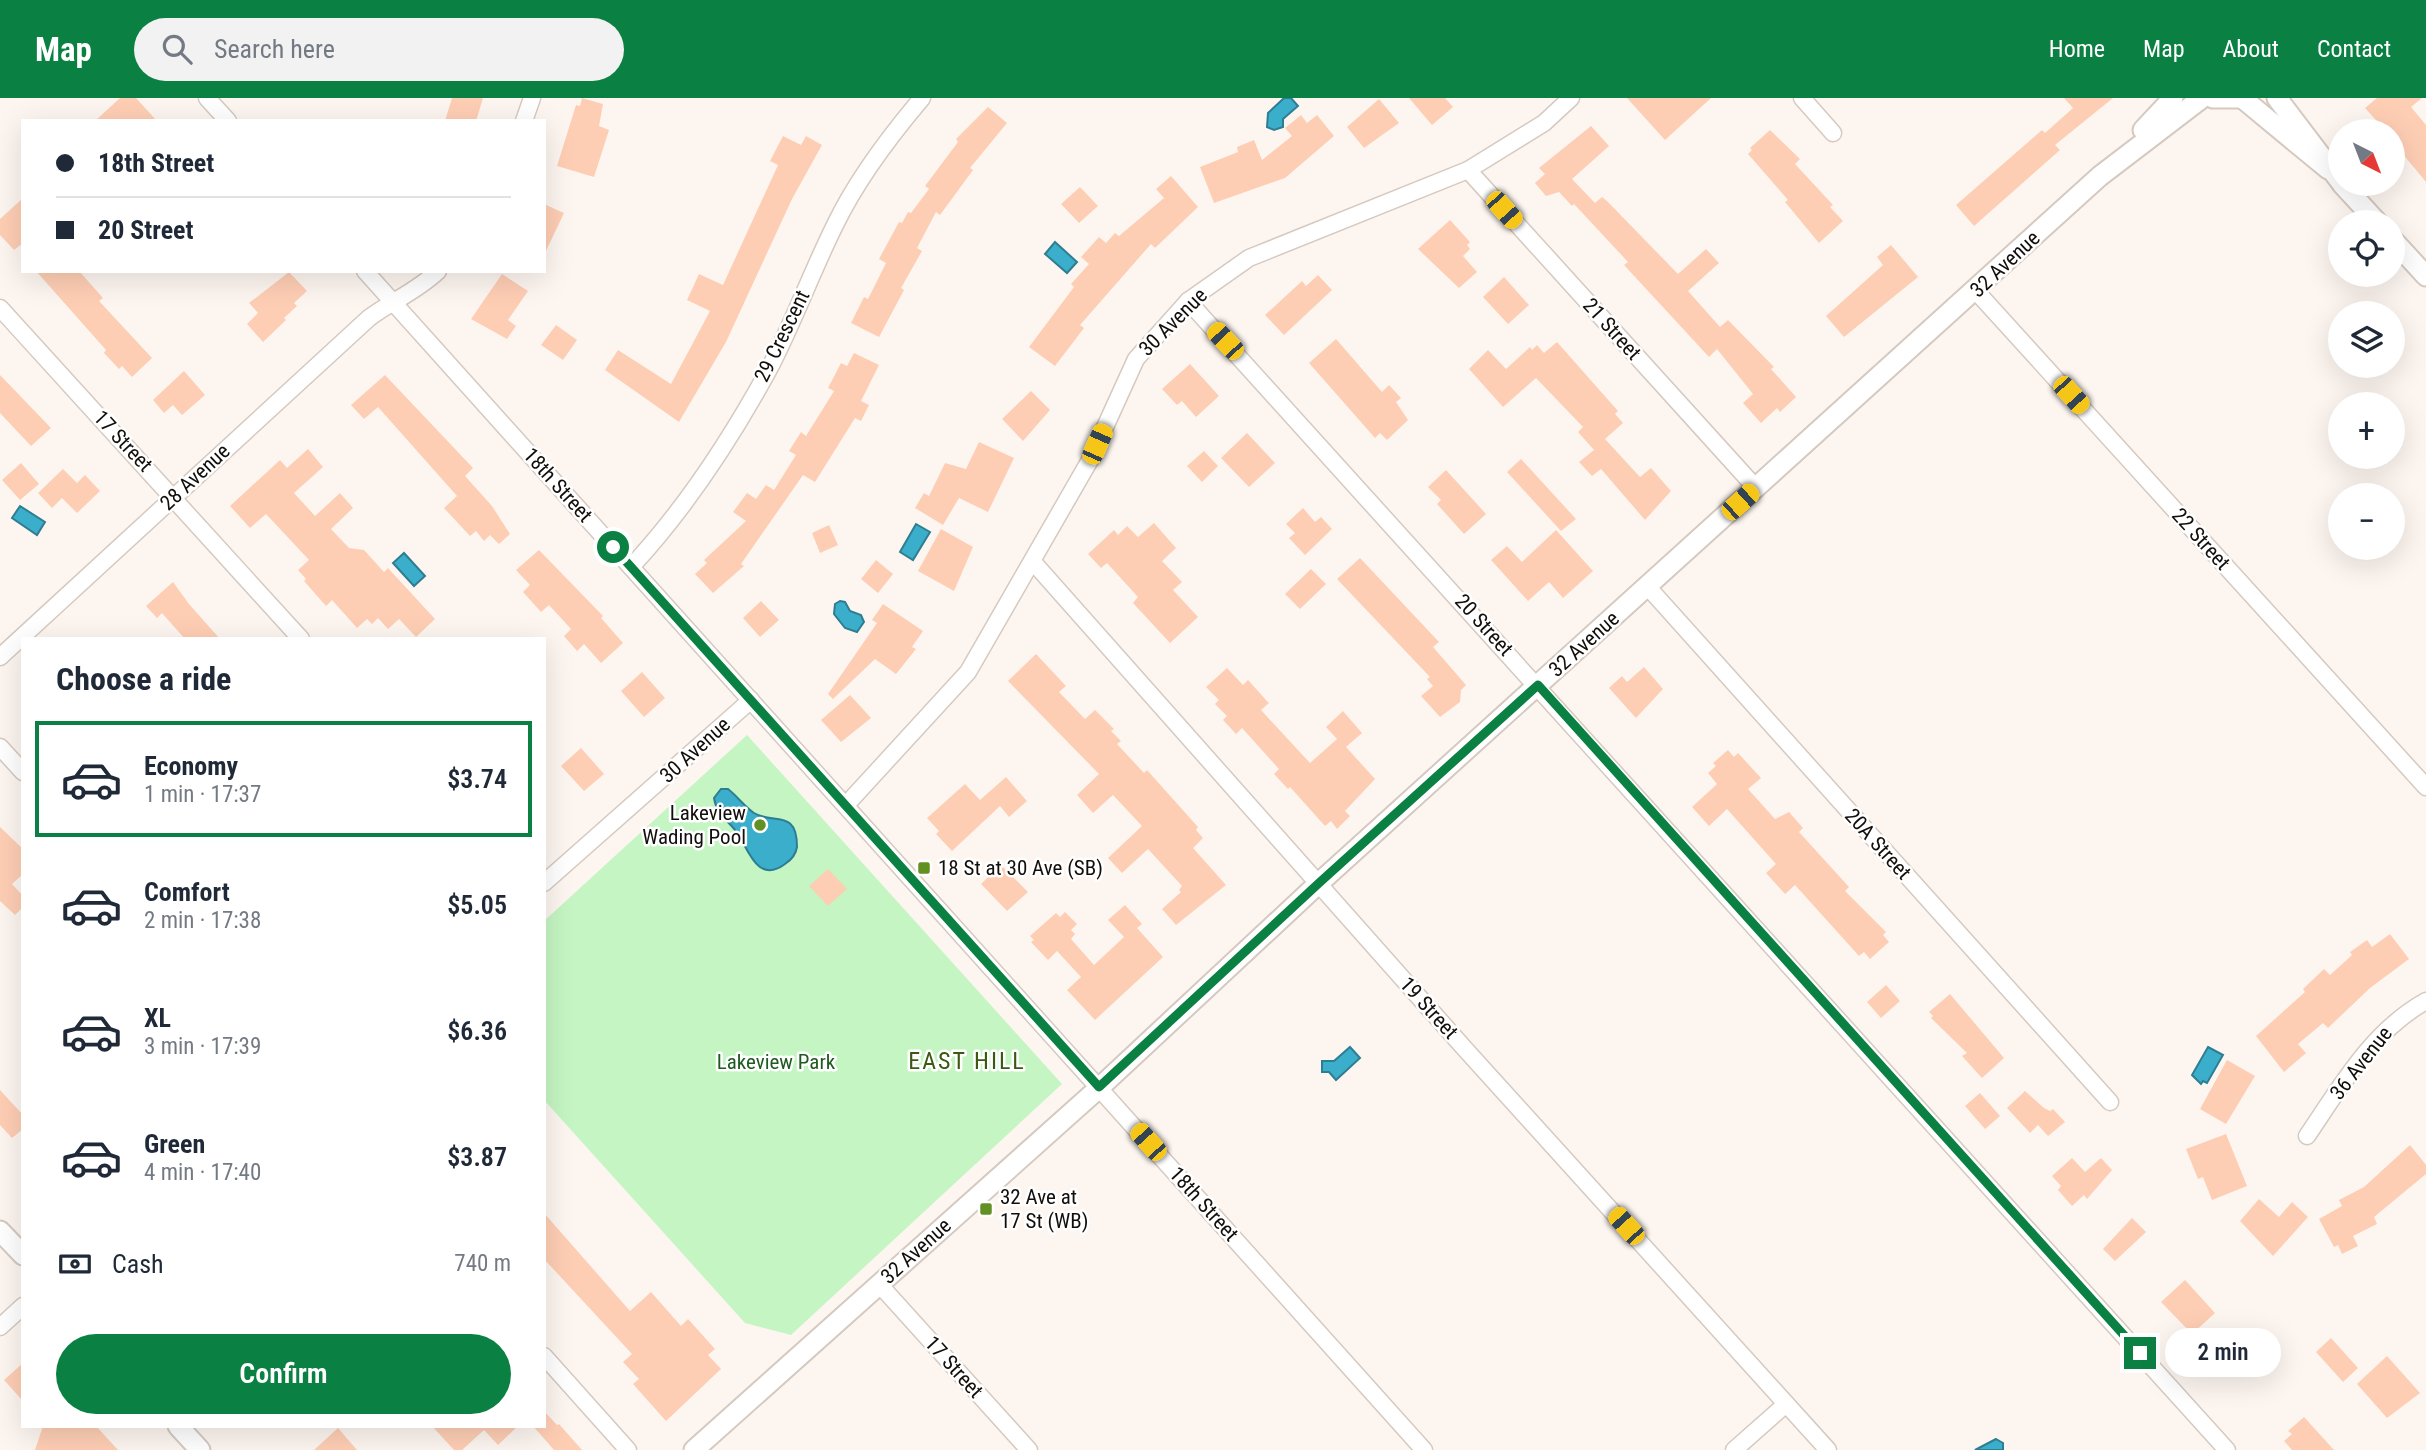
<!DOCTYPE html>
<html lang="en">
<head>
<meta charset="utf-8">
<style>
  body { margin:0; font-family:"Roboto Condensed",sans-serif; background:#f2f2f3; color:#1f2937; height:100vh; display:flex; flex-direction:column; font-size:26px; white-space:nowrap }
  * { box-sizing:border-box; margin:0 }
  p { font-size:23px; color:#747a83 }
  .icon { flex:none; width:38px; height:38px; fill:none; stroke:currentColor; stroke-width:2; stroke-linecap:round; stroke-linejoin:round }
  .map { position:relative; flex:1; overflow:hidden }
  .details { position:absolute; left:21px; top:539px; width:525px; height:791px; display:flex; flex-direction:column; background:#fff; border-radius:0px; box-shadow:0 7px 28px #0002 }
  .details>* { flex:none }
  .hud { position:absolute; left:21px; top:21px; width:525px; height:154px; border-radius:0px; box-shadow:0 7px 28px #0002; display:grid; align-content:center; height:154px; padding:0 35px; background:#fff }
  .needle { width:46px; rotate:138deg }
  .buttons { position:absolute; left:2328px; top:21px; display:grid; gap:14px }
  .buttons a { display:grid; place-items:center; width:77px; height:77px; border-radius:50%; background:#fff; box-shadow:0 7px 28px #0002; font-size:35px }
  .end { position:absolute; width:32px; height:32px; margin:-16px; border:9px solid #0b8043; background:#fff; box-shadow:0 0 0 4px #fff }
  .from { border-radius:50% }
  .bubble { position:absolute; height:49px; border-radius:24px; background:#fff; box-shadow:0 7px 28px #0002; font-size:23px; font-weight:600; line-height:49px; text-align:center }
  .car { position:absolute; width:21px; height:42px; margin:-21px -10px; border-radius:9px; box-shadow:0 0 5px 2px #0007; background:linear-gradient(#f5c518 24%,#345 0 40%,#f5c518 0 76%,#345 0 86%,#f5c518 0) }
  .hud b { display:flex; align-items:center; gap:24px; height:66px; font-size:26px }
  .hud b+b { border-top:2px solid #e0e1e3 }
  .hud i { width:18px; height:18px; background:#1f2937 }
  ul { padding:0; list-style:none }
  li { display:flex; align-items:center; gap:21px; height:116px; margin:0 14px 10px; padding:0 21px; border:4px solid transparent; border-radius:0px }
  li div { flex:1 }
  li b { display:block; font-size:26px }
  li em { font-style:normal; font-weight:600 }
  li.current { border-color:#0b8043 }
  li>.icon { width:63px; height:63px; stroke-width:1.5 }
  h2 { padding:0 35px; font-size:32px; line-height:84px }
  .pay { display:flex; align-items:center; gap:18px; height:77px; padding:0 35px; font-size:26px }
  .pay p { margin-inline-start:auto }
  .button { display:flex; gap:14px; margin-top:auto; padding:14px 35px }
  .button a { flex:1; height:80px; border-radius:42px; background:#0b8043; color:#fff; font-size:28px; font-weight:600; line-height:80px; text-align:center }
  header { display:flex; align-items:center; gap:42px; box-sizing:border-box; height:98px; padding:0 35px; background:#0b8043; color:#fff }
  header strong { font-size:33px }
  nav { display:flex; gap:38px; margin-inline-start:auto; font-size:24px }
  .search { width:490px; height:63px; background:#f2f2f3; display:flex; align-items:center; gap:18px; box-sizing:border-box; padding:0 24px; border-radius:38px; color:#747a83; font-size:26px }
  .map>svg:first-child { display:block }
  .green { fill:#c5f5c3 }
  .water { fill:#3baecb; stroke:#2e7e91; stroke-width:2 }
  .building { fill:#feceb4 }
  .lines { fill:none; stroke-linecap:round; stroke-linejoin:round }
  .minor-casing { stroke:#d5c9c0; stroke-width:19 }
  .tertiary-casing { stroke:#d5c9c0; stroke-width:23 }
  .minor { stroke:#fff; stroke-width:16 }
  .tertiary { stroke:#fff; stroke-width:19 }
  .route { stroke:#0b8043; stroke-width:9 }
  .poi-dot { fill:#639023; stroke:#fff; stroke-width:2.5 }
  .labels { text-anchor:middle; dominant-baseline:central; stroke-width:5; stroke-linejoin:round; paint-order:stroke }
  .street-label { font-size:21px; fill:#110e0b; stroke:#fff }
  .poi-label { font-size:21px; fill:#110e0b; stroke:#fff; text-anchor:start }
  .park-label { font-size:21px; fill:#1d5b20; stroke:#fff }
  .quarter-label { font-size:24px; letter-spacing:2px; fill:#3c5813; stroke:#fff }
</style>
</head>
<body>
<header>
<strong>Map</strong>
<div class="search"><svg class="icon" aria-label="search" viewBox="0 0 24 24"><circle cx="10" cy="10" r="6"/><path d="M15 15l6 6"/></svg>Search here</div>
<nav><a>Home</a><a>Map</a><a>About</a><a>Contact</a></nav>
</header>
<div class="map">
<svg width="2426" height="1352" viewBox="0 0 2426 1352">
  <rect width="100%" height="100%" fill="#fdf6f0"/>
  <path class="green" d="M747 637 1062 986 791 1237 745 1225 544 1002V823Z"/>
  <g class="water">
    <path d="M1284 0H1291L1298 8 1283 21V29L1274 32 1267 29 1268 15Z"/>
    <path d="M1055 144 1077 164 1067 175 1045 156Z"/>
    <path d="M20 408 45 424 37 437 12 420Z"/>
    <path d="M916 426 930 434 913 462 900 454Z"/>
    <path d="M404 455 425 478 414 488 393 465Z"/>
    <path d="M840 503 845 504 850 513 861 517 864 524 857 534 845 530 834 516 835 506Z"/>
    <path d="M721 691H728C737 698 745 709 754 715 773 727 797 710 797 749 796 756 791 762 785 766 758 786 749 753 738 736 729 722 717 719 714 700Z"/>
    <path d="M1350 949 1360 960 1336 982 1329 974H1322V963H1334Z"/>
    <path d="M2208 949 2223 957 2207 985 2203 983 2201 986 2192 977Z"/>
    <path d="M1996 1341 2003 1345V1352H1975Z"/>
  </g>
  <g class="building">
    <path d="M120 0H136L157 23H95Z"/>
    <path d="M452 0H483L476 23H445Z"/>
    <path d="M582 0 603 6 599 28 609 32 594 79 557 68 576 7 580 8Z"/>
    <path d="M1409 0H1445L1453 9 1432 27Z"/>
    <path d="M1627 0H1711L1665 42Z"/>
    <path d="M2064 0H2113L2055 47 2060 52 1974 128 1956 107 2042 32 2045 35 2073 10Z"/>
    <path d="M2377 0H2422L2411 9 2426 27V84L2397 49 2399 47 2392 40V33H2386L2365 10Z"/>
    <path d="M1379 1 1399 25 1364 50 1347 29Z"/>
    <path d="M988 9 1007 25 970 70 973 72 940 117 936 114 917 150 922 153 901 190 904 192 879 239 851 225 864 199 868 201 886 165 879 161 899 124 902 125 908 114 911 115 929 91 925 88 958 44 956 41Z"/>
    <path d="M1301 17 1307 25 1317 17 1334 38 1285 80 1214 105 1200 69 1238 54 1237 49 1254 42 1262 62 1292 38 1285 30Z"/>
    <path d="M1591 28 1609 48 1572 81 1595 105 1602 99 1607 103 1678 176 1706 151 1719 165 1688 193 1720 229 1728 222 1774 269 1771 271 1796 299 1780 314 1777 310 1761 325 1743 305 1753 296 1717 251 1709 259 1624 167 1628 164 1574 106 1572 108 1559 94 1546 98 1535 85 1545 76 1539 70Z"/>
    <path d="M1770 32 1800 61 1795 66 1833 107 1830 109 1843 123 1819 145 1785 104 1788 102 1748 56 1752 52 1750 50Z"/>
    <path d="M783 38 801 47 806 38 822 47 792 101 726 244 679 324 605 272 618 252 671 286 710 213 687 202 699 176 723 187 778 67 770 63Z"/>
    <path d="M1171 78 1198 109 1155 150 1151 146 1080 227 1084 230 1055 268 1029 249 1074 189 1071 186 1089 166 1081 159 1099 139 1106 145 1115 135 1119 138 1164 100 1156 91Z"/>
    <path d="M1080 89 1098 108 1079 125 1061 106Z"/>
    <path d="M23 100V145L14 152 0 137V121Z"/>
    <path d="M544 106 564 115 544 157Z"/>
    <path d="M1450 122 1470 144 1467 147 1470 151 1463 158 1477 174 1459 190 1418 151Z"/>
    <path d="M1891 147 1918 179 1844 239 1826 218 1883 167 1877 159Z"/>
    <path d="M36 173H79L103 200 99 203 152 260 132 279 122 268 119 271 104 255 106 252Z"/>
    <path d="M289 174 307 193 294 205 297 208 284 220 286 222 263 244 247 226 258 215 249 205Z"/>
    <path d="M502 176 528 193 508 222 516 228 507 241 471 221Z"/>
    <path d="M1318 177 1332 192 1284 237 1265 217 1302 183 1306 188Z"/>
    <path d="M1504 179 1529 207 1508 226 1483 199Z"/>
    <path d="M556 227 577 242 563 262 541 247Z"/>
    <path d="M1336 241 1382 294 1389 287 1401 300 1396 304 1408 322 1387 342 1380 335 1375 340 1309 265Z"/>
    <path d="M1557 244 1618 313 1615 316 1623 325 1605 341 1640 379 1651 370 1671 393 1645 422 1601 371 1592 378 1579 364 1594 352 1578 334 1583 329 1536 280 1503 309 1469 271 1488 252 1506 271 1530 249 1532 252 1537 247 1544 255Z"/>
    <path d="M854 255 879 267 861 303 869 307 861 323 855 320 815 384 803 377 741 466 744 468 713 495 695 476 707 465 704 462 746 423 733 414 747 395 756 401 766 387 774 392 796 357 789 353 801 334 806 338 834 293 828 290 841 265 847 268Z"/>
    <path d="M1190 266 1219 298 1196 319 1182 303 1177 307 1162 291Z"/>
    <path d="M184 273 205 297 182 317 173 307 164 315 153 302Z"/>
    <path d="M0 277 51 330 31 348 0 315Z"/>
    <path d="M385 277 473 370 465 378 492 408 510 436 499 446 490 437 484 443 476 433 470 438 444 410 457 398 378 309 364 321 351 307Z"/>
    <path d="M1031 293 1050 312 1023 343 1002 321Z"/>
    <path d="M1247 335 1275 365 1249 389 1221 360Z"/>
    <path d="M979 344 1014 360 988 414 959 400 943 427 915 410 924 395 929 398 945 365 966 371Z"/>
    <path d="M308 351 323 369 294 395 315 418 340 395 353 410 331 431 349 450 364 452 384 474 388 470 435 521 416 539 399 521 388 531 378 520 372 526 367 521 357 530 332 502 326 508 304 483 306 481 298 472 309 462 266 416 250 430 230 408 280 362 287 370Z"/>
    <path d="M1204 353 1218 368 1202 384 1187 368Z"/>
    <path d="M1521 361 1576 421 1561 433 1507 374Z"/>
    <path d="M21 365 39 386 20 402 2 382Z"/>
    <path d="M63 371 77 385 85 377 100 393 77 415 62 400 52 410 38 395Z"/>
    <path d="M1446 372 1486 416 1464 436 1437 406 1441 402 1428 389Z"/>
    <path d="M1303 410 1315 424 1321 419 1332 431 1305 457 1289 440 1295 435 1286 426Z"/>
    <path d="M1154 425 1176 450 1162 463 1182 484 1173 492 1198 519 1170 545 1133 505 1138 499 1107 465 1101 470 1088 456 1114 432 1118 437 1127 428 1138 439Z"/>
    <path d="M829 427 838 447 820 455 812 435Z"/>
    <path d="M941 431 973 449 954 493 918 473Z"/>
    <path d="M1556 432 1593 473 1563 500 1549 484 1528 503 1491 462 1507 448 1522 464Z"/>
    <path d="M539 452 603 518 601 520 623 545 601 565 584 546 577 553 564 538 571 531 549 507 541 514 523 494 530 487 516 472Z"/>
    <path d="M1360 460 1439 544 1433 549 1466 587 1461 592 1460 604 1440 619 1421 598 1433 588 1427 581 1430 579 1337 481Z"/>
    <path d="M876 462 893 476 878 495 861 481Z"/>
    <path d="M1311 471 1326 486 1300 511 1285 496Z"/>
    <path d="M173 484 189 506 220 541H185L162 515 157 520 146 508Z"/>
    <path d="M761 503 779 522 760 539 743 520Z"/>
    <path d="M883 506 923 533 912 549 916 551 896 576 875 561 833 601 828 596 877 525 872 522Z"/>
    <path d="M1036 556 1066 588 1059 594 1085 621 1095 612 1114 631 1111 633 1121 643 1117 646 1144 675 1147 672 1198 729 1196 732 1203 740 1193 750 1226 787 1176 827 1162 811 1181 794 1179 792 1182 788 1148 751 1122 775 1108 760 1142 728 1113 697 1093 715 1077 697 1099 676 1008 583Z"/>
    <path d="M1644 569 1663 591 1636 620 1609 590 1622 578 1627 584Z"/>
    <path d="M1227 570 1243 587 1248 582 1266 602 1269 605 1261 612 1310 665 1337 641 1326 629 1343 613 1362 635 1346 649 1375 681 1345 713 1350 718 1337 731 1331 723 1325 728 1290 689 1288 691 1274 676 1279 671 1242 630 1236 636 1223 622 1227 618 1215 606 1219 602 1206 589Z"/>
    <path d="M642 574 665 600 644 619 621 593Z"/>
    <path d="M850 597 871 620 841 644 821 622Z"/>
    <path d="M581 650 604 676 584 693 561 668Z"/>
    <path d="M1728 652 1734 659 1738 655 1761 680 1748 691 1775 721 1789 714 1803 730 1799 734 1849 789 1845 793 1886 834 1883 837 1889 844 1870 861 1864 854 1859 858 1795 787 1785 796 1766 775 1776 766 1727 711 1709 728 1692 709 1717 686 1708 675 1716 668 1713 665Z"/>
    <path d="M1006 679 1027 703 1009 719 1000 708 952 753 936 736 939 733 927 720 965 686 980 702Z"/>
    <path d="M0 729 23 751V776L12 786 23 798V809L15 817 0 803Z"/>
    <path d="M1001 767 1028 794 1007 813 981 786Z"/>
    <path d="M828 771 847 791 828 808 809 788Z"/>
    <path d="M1125 807 1142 826 1137 830 1163 859 1095 922 1067 892 1081 879 1057 853 1048 862 1031 844 1034 842 1030 838 1056 815 1060 819 1065 814 1077 826 1071 832 1075 836 1071 841 1094 867 1124 839 1108 822Z"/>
    <path d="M2390 836 2409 861 2370 890 2328 930 2323 925 2298 946 2306 955 2284 974 2256 938 2305 894 2303 891 2324 871 2330 877 2352 857 2350 854 2367 842 2372 849Z"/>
    <path d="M1886 887 1900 903 1881 920 1867 904Z"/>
    <path d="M1950 896 2004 960 1982 980 1962 958 1967 955 1931 920 1933 918 1929 914Z"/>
    <path d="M2227 962 2255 978 2226 1026 2200 1011Z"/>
    <path d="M0 992 23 1017V1031L12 1040 0 1027Z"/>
    <path d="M2025 993 2044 1010 2050 1013 2053 1011 2065 1024 2048 1038 2038 1027 2030 1035 2007 1010Z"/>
    <path d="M1980 995 2000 1018 1985 1031 1965 1008Z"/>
    <path d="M2226 1036 2247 1088 2212 1102 2203 1079 2198 1081 2186 1051Z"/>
    <path d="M2410 1047 2426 1067V1076L2374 1119 2377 1126 2353 1138 2358 1148 2342 1156 2338 1147 2334 1149 2319 1121 2342 1108 2339 1102 2364 1089Z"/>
    <path d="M2072 1060 2085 1074 2101 1060 2112 1072 2087 1101 2084 1097 2072 1108 2058 1092 2061 1088 2052 1078Z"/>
    <path d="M2259 1101 2279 1119 2292 1104 2308 1119 2273 1158 2240 1123Z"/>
    <path d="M544 1115 630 1213 651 1194 681 1228 688 1221 715 1251 708 1257 721 1271 666 1323 633 1286 639 1281 623 1264 632 1256 544 1161Z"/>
    <path d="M2132 1120 2146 1134 2115 1163 2103 1151Z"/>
    <path d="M2185 1182 2215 1215 2192 1236 2161 1204Z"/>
    <path d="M2331 1240 2358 1270 2343 1284 2316 1254Z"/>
    <path d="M2387 1258 2420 1295 2387 1320 2357 1286Z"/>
    <path d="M23 1265V1303L4 1282Z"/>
    <path d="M544 1313 557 1327 559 1326 582 1352H554L533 1328H544Z"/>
    <path d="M2304 1319 2334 1352H2292L2284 1343 2292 1336 2288 1333Z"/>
    <path d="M43 1328H96L118 1352H35Z"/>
    <path d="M432 1328H518L498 1347 484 1332 462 1352H454Z"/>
    <path d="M338 1330 357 1352H314Z"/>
  </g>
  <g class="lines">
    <defs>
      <g id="minor">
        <path d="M207 0 228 23"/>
        <path d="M1802 0 1833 35"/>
        <path d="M524 23 532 0"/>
        <path d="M1468 72 1756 390"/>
        <path d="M365 173 1424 1352"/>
        <path d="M1976 193 2426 689"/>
        <path d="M1188 203 2227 1352"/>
        <path d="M0 210 301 541"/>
        <path d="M1034 465 1465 951 1828 1352"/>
        <path d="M631 469C686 410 729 344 768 273 793 226 811 175 835 127 857 81 889 39 922 0"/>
        <path d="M1647 488 2110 1004"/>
        <path d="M0 559 369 220C392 203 417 193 438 173"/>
        <path d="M0 649 23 674"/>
        <path d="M846 707 968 574 1090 362 1136 261 1188 203 1249 160 1468 72 1544 25 1571 0"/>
        <path d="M544 785 751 602"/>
        <path d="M2307 1038C2341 988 2372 933 2426 903"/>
        <path d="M879 1186 1029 1352"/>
        <path d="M0 1229 23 1208"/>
        <path d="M544 1258 628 1352"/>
        <path d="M1734 1352 1786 1306"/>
      </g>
      <g id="tertiary">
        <path d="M2213 0H2240"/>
        <path d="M2242 0 2328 71"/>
        <path d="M2277 0 2340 83"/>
        <path d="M2143 32 2173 0"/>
        <path d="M2342 86 2377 124"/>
        <path d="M2392 141 2426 178"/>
        <path d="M0 1133 23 1157"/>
        <path d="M178 1328 200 1352"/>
        <path d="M694 1352 1099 990 1319 785 2100 78 2202 0"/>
      </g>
    </defs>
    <use href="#minor" class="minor-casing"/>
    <use href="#tertiary" class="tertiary-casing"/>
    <use href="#minor" class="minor"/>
    <use href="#tertiary" class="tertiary"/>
  </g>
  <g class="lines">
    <path class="route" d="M613 449 1099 989 1319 785 1538 587 2140 1255"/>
  </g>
  <g class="poi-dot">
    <circle cx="760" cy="727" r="7"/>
    <rect x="917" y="763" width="14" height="14" rx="3.5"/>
    <rect x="979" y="1104" width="14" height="14" rx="3.5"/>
  </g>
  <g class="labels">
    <g class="street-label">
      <text transform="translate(2005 166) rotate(-43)">32 Avenue</text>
      <text transform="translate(1173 224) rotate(-45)">30 Avenue</text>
      <text transform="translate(1612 231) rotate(48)">21 Street</text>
      <text transform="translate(782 238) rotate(-64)">29 Crescent</text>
      <text transform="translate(123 343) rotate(47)">17 Street</text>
      <text transform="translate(195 379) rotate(-43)">28 Avenue</text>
      <text transform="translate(558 387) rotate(48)">18th Street</text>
      <text transform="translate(2201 441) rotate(48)">22 Street</text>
      <text transform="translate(1484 527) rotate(48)">20 Street</text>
      <text transform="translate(1584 546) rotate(-42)">32 Avenue</text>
      <text transform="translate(695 652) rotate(-42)">30 Avenue</text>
      <text transform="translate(1878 746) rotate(48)">20A Street</text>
      <text transform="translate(1429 910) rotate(48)">19 Street</text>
      <text transform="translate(2361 965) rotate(-52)">36 Avenue</text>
      <text transform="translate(1204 1106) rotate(48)">18th Street</text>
      <text transform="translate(916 1153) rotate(-42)">32 Avenue</text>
      <text transform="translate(954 1269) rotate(48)">17 Street</text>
    </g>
    <g class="poi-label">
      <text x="746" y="715" text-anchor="end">Lakeview<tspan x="746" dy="24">Wading Pool</tspan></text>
      <text x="938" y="770">18 St at 30 Ave (SB)</text>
      <text x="1000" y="1099">32 Ave at<tspan x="1000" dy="24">17 St (WB)</tspan></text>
    </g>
    <g class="park-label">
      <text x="776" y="964">Lakeview Park</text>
    </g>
    <g class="quarter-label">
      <text x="967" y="963">EAST HILL</text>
    </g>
  </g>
</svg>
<div class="buttons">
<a><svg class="needle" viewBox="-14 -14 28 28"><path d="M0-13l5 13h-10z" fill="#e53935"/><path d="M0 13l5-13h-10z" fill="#747a83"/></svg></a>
<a><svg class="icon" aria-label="locate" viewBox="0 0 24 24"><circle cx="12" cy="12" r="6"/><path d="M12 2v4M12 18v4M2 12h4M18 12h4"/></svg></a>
<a><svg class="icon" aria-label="layers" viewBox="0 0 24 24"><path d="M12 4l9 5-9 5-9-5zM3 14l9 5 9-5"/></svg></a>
<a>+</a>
<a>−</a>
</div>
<i class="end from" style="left:613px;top:449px"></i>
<i class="end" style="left:2140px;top:1255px"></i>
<div class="bubble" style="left:2165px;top:1230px;width:116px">2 min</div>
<i class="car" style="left:1504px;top:112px;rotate:138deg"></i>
<i class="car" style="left:1225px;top:243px;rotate:317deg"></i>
<i class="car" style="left:2071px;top:297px;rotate:138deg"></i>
<i class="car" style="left:1097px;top:346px;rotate:24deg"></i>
<i class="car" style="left:1740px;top:404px;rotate:48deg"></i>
<i class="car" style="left:1148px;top:1044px;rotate:318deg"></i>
<i class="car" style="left:1626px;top:1128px;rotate:318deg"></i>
<div class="hud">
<b><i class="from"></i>18th Street</b>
<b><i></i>20 Street</b>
</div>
<section class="details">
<h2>Choose a ride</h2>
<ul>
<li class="current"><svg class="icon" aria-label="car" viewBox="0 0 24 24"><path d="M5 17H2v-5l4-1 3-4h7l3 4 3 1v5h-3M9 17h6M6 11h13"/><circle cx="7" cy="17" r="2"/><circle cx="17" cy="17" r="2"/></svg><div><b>Economy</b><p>1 min · 17:37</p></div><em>$3.74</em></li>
<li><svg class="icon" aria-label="car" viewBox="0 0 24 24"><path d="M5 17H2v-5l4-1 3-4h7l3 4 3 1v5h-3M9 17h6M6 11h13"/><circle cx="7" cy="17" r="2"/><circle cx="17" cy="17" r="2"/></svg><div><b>Comfort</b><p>2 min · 17:38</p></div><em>$5.05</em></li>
<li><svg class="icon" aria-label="car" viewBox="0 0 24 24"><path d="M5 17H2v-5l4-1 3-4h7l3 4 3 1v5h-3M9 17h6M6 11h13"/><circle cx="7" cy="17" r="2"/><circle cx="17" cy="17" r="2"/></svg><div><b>XL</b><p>3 min · 17:39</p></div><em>$6.36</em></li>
<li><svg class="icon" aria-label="car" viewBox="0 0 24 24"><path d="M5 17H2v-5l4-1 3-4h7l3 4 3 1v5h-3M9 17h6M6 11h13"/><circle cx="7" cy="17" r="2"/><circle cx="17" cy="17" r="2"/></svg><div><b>Green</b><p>4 min · 17:40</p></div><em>$3.87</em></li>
</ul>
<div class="pay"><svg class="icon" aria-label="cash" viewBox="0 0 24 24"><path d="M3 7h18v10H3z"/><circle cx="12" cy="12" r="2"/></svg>Cash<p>740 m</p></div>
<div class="button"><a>Confirm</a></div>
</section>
</div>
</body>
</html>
